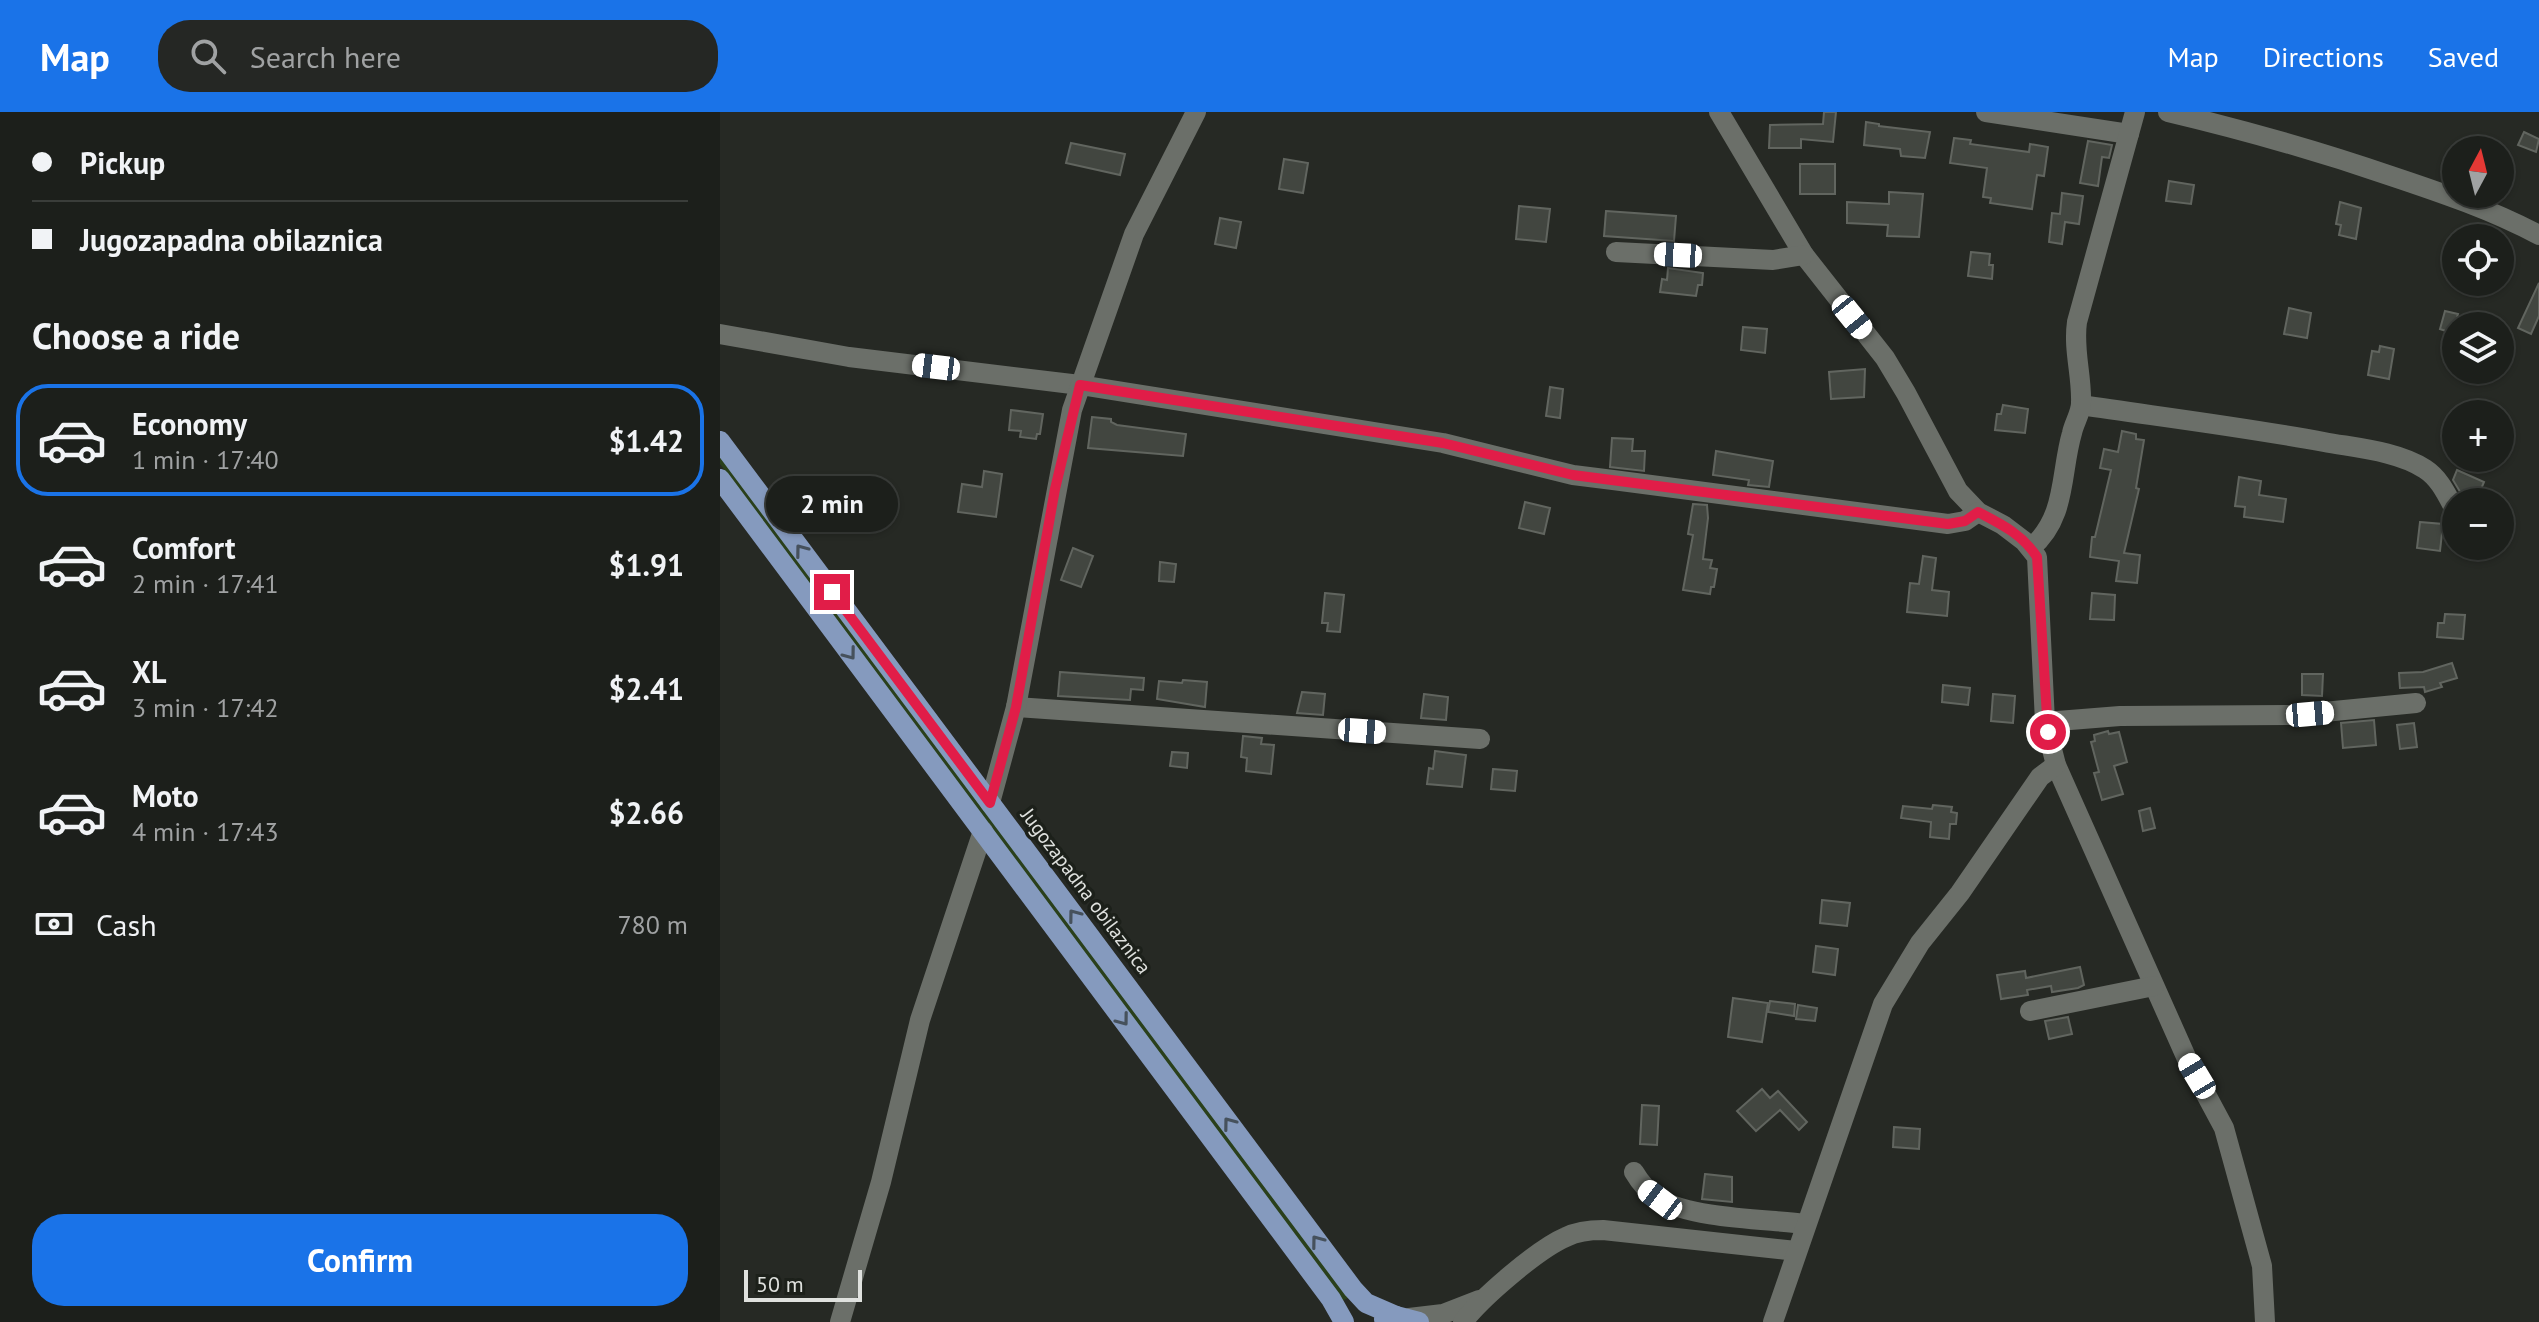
<!DOCTYPE html>
<html lang="en">
<head>
<meta charset="utf-8">
<style>
  body { margin:0; font-family:"PT Sans",sans-serif; background:#252724; color:#f1f3f6; height:100vh; display:flex; flex-direction:column; font-size:30px; white-space:nowrap }
  * { box-sizing:border-box; margin:0 }
  p { font-size:26px; color:#a0a2a3 }
  .icon { flex:none; width:44px; height:44px; fill:none; stroke:currentColor; stroke-width:2; stroke-linecap:round; stroke-linejoin:round }
  .map { position:relative; flex:1; overflow:hidden }
  .details { display:flex; flex-direction:column; background:#1c1f1b; width:720px }
  .details>* { flex:none }
  .banner { display:grid; align-content:center; height:176px; padding:0 32px; background:#1c1f1b }
  .needle { width:52px; rotate:7deg }
  .buttons { position:absolute; left:1722px; top:24px; display:grid; gap:16px }
  .buttons a { display:grid; place-items:center; width:72px; height:72px; border-radius:50%; background:#1c1f1b; box-shadow:0 2px 6px #0004,0 0 0 2px #3a3d3a; font-size:40px }
  .scale { position:absolute; left:24px; bottom:20px; width:118px; box-sizing:border-box; padding-left:8px; border:4px solid #dfe1de; border-top:0; font-size:22px; line-height:28px; white-space:nowrap; color:#dfe1de; -webkit-text-stroke:6px #1c201a; paint-order:stroke }
  .end { position:absolute; width:36px; height:36px; margin:-18px; border:10px solid #e11d48; background:#fff; box-shadow:0 0 0 4px #fff }
  .from { border-radius:50% }
  .bubble { position:absolute; height:56px; border-radius:28px; background:#1c1f1b; box-shadow:0 2px 6px #0004,0 0 0 2px #3a3d3a; font-size:26px; font-weight:600; line-height:56px; text-align:center }
  .car { position:absolute; width:24px; height:48px; margin:-24px -12px; border-radius:10px; box-shadow:0 0 6px 2px #0007; background:linear-gradient(#fff 24%,#345 0 40%,#fff 0 76%,#345 0 86%,#fff 0) }
  .banner b { display:flex; align-items:center; gap:28px; height:76px; font-size:30px }
  .banner b+b { border-top:2px solid #3a3d3a }
  .banner i { width:20px; height:20px; background:#f1f3f6 }
  ul { padding:0; list-style:none }
  li { display:flex; align-items:center; gap:24px; height:112px; margin:0 16px 12px; padding:0 16px; border:4px solid transparent; border-radius:32px }
  li div { flex:1 }
  li b { display:block; font-size:30px }
  li em { font-style:normal; font-weight:600 }
  li.current { border-color:#1a73e8 }
  li>.icon { width:72px; height:72px; stroke-width:1.5 }
  h2 { padding:0 32px; font-size:36px; line-height:96px }
  .pay { display:flex; align-items:center; gap:20px; height:88px; padding:0 32px; font-size:30px }
  .pay p { margin-inline-start:auto }
  .button { display:flex; gap:16px; margin-top:auto; padding:16px 32px }
  .button a { flex:1; height:92px; border-radius:32px; background:#1a73e8; color:#fff; font-size:32px; font-weight:600; line-height:92px; text-align:center }
  header { display:flex; align-items:center; gap:48px; box-sizing:border-box; height:112px; padding:0 40px; background:#1a73e8; color:#fff }
  header strong { font-size:38px }
  nav { display:flex; gap:44px; margin-inline-start:auto; font-size:28px }
  .search { width:560px; height:72px; background:#252724; display:flex; align-items:center; gap:20px; box-sizing:border-box; padding:0 28px; border-radius:32px; color:#a0a2a3; font-size:30px }
  main { display:flex; flex:1; min-height:0 }
  .map>svg:first-child { display:block }
  .green { fill:#2a401b }
  .building { fill:#424640; stroke:#61655f; stroke-width:2 }
  .lines { fill:none; stroke-linecap:round; stroke-linejoin:round }
  .minor { stroke:#6b6f69; stroke-width:20 }
  .major { stroke:#859abe; stroke-width:20 }
  .oneway { stroke:#46515c }
  .route { stroke:#e11d48; stroke-width:10 }
  .labels { text-anchor:middle; dominant-baseline:central; stroke-width:7; stroke-linejoin:round; paint-order:stroke }
  .street-label { font-size:20px; fill:#dfe1de; stroke:#1c201a }
</style>
</head>
<body>
<header>
<strong>Map</strong>
<div class="search"><svg class="icon" aria-label="search" viewBox="0 0 24 24"><circle cx="10" cy="10" r="6"/><path d="M15 15l6 6"/></svg>Search here</div>
<nav><a>Map</a><a>Directions</a><a>Saved</a></nav>
</header>
<main>
<section class="details">
<div class="banner">
<b><i class="from"></i>Pickup</b>
<b><i></i>Jugozapadna obilaznica</b>
</div>
<h2>Choose a ride</h2>
<ul>
<li class="current"><svg class="icon" aria-label="car" viewBox="0 0 24 24"><path d="M5 17H2v-5l4-1 3-4h7l3 4 3 1v5h-3M9 17h6M6 11h13"/><circle cx="7" cy="17" r="2"/><circle cx="17" cy="17" r="2"/></svg><div><b>Economy</b><p>1 min · 17:40</p></div><em>$1.42</em></li>
<li><svg class="icon" aria-label="car" viewBox="0 0 24 24"><path d="M5 17H2v-5l4-1 3-4h7l3 4 3 1v5h-3M9 17h6M6 11h13"/><circle cx="7" cy="17" r="2"/><circle cx="17" cy="17" r="2"/></svg><div><b>Comfort</b><p>2 min · 17:41</p></div><em>$1.91</em></li>
<li><svg class="icon" aria-label="car" viewBox="0 0 24 24"><path d="M5 17H2v-5l4-1 3-4h7l3 4 3 1v5h-3M9 17h6M6 11h13"/><circle cx="7" cy="17" r="2"/><circle cx="17" cy="17" r="2"/></svg><div><b>XL</b><p>3 min · 17:42</p></div><em>$2.41</em></li>
<li><svg class="icon" aria-label="car" viewBox="0 0 24 24"><path d="M5 17H2v-5l4-1 3-4h7l3 4 3 1v5h-3M9 17h6M6 11h13"/><circle cx="7" cy="17" r="2"/><circle cx="17" cy="17" r="2"/></svg><div><b>Moto</b><p>4 min · 17:43</p></div><em>$2.66</em></li>
</ul>
<div class="pay"><svg class="icon" aria-label="cash" viewBox="0 0 24 24"><path d="M3 7h18v10H3z"/><circle cx="12" cy="12" r="2"/></svg>Cash<p>780 m</p></div>
<div class="button"><a>Confirm</a></div>
</section>
<div class="map">
<svg width="1819" height="1210" viewBox="0 0 1819 1210">
  <rect width="100%" height="100%" fill="#262924"/>
  <path class="green" d="M0 342 630 1185 622 1189 0 352Z"/>
  <g class="building">
    <path d="M1104 0H1116L1113 30 1081 27V36H1049L1050 13 1103 12Z"/>
    <path d="M1146 10 1159 12V14L1210 20 1205 46 1181 44 1180 37 1144 33Z"/>
    <path d="M1804 20 1819 27 1816 40 1798 33Z"/>
    <path d="M1234 26 1251 28 1250 32 1309 40 1310 32 1328 35 1324 64 1317 63 1312 97 1270 91 1271 86 1263 85 1267 56 1230 51Z"/>
    <path d="M1368 29 1392 33 1389 46 1382 45 1378 74 1360 71Z"/>
    <path d="M351 31 405 42 400 63 346 51Z"/>
    <path d="M564 47 588 51 583 81 559 77Z"/>
    <rect x="1080" y="52" width="35" height="30"/>
    <path d="M1449 69 1474 73 1471 92 1446 89Z"/>
    <path d="M1169 80 1203 82 1199 125 1167 124 1168 113 1127 111V90L1169 92Z"/>
    <path d="M1342 81 1363 84 1359 112 1345 110 1342 132 1329 130 1332 101 1340 102Z"/>
    <path d="M1620 90 1641 96 1636 127 1619 123 1621 113 1616 112Z"/>
    <path d="M799 94 830 97 826 130 796 127Z"/>
    <path d="M886 99 956 104 954 129 884 124Z"/>
    <path d="M500 106 521 110 516 136 495 132Z"/>
    <path d="M1251 140 1270 142 1269 153H1273L1272 167 1248 164Z"/>
    <path d="M948 156 983 161 982 173H978L976 184 940 180 942 167 947 168Z"/>
    <path d="M1819 171V204L1811 222 1798 216Z"/>
    <path d="M1569 196 1591 201 1587 226 1564 222Z"/>
    <path d="M1725 199 1738 202 1732 221 1720 217Z"/>
    <path d="M1023 215 1047 217 1045 241 1021 238Z"/>
    <path d="M1660 234 1674 237 1669 267 1648 263 1652 239 1659 240Z"/>
    <path d="M1145 257 1144 285 1111 287 1109 260Z"/>
    <path d="M830 275 843 277 840 306 826 304Z"/>
    <path d="M1283 293 1308 297 1305 321 1275 318 1277 302H1281Z"/>
    <path d="M291 298 323 302 320 322H317L316 327 300 325 301 319 289 318Z"/>
    <path d="M372 305 391 307V310L397 313 466 322 463 344 368 336Z"/>
    <path d="M1402 319 1416 322V327L1424 328 1416 376 1419 377 1404 441 1420 443 1417 471 1396 469 1399 449 1370 445 1372 425H1375L1391 358 1380 356 1384 337 1398 340Z"/>
    <path d="M892 326 913 327 912 339H925L924 359 890 355Z"/>
    <path d="M996 339 1053 349 1049 375 1028 373 1029 368 993 363Z"/>
    <path d="M1737 358 1764 370 1756 389 1742 383 1733 368Z"/>
    <path d="M264 359 282 362 276 405 238 400 242 372 262 375Z"/>
    <path d="M1519 365 1541 369 1539 383 1566 387 1563 410 1524 405 1525 395 1515 394Z"/>
    <path d="M805 390 830 396 824 422 799 416Z"/>
    <path d="M973 392 987 393 988 406 983 447 992 448 990 456 997 457 994 475H991L990 482 963 478 973 423 968 422Z"/>
    <path d="M1700 410 1723 412 1720 439 1697 436Z"/>
    <path d="M353 436 373 444 361 475 341 468Z"/>
    <path d="M1203 444 1216 446 1212 478 1229 480 1227 504 1187 500 1190 471 1199 472Z"/>
    <path d="M440 450 456 452 454 470 439 469Z"/>
    <path d="M605 481 624 483 620 520 607 519 608 511H602Z"/>
    <path d="M1372 481 1395 483 1394 508 1370 507Z"/>
    <path d="M1725 502 1745 503 1743 527 1717 525 1718 511H1724Z"/>
    <path d="M1732 551 1737 566 1720 571 1722 575 1705 580 1704 575 1680 576 1679 561 1703 560Z"/>
    <path d="M340 560 424 566 423 578 411 577 410 588 338 584Z"/>
    <path d="M1582 562H1603L1602 584 1582 583Z"/>
    <path d="M463 568 487 570 485 595 437 587 439 569 462 571Z"/>
    <path d="M1223 573 1250 576 1248 593 1222 590Z"/>
    <path d="M582 580 605 582 603 603 577 601Z"/>
    <path d="M704 582 728 585 726 608 701 606Z"/>
    <path d="M1273 582 1295 584 1293 611 1271 609Z"/>
    <path d="M1654 608 1656 633 1623 636 1621 611Z"/>
    <path d="M1694 611 1697 635 1680 637 1677 613Z"/>
    <path d="M1388 619 1389 622 1399 620 1407 650 1394 654 1403 682 1382 688 1374 661 1379 660 1371 630 1375 629 1374 623Z"/>
    <path d="M523 624 542 626 541 632 554 633 551 662 526 659 527 646 521 645Z"/>
    <path d="M715 639 746 643 742 675 707 672 709 656 713 657Z"/>
    <path d="M452 640 468 641 467 656 450 654Z"/>
    <path d="M773 657 797 659 795 679 771 677Z"/>
    <path d="M1213 693 1232 695 1231 700 1237 701 1236 712H1230L1229 727 1210 725 1211 710 1181 706 1183 694 1212 697Z"/>
    <path d="M1430 696 1435 716 1423 719 1419 699Z"/>
    <path d="M1102 788 1130 791 1127 814 1100 811Z"/>
    <path d="M1096 834 1118 837 1115 863 1093 860Z"/>
    <path d="M1360 855 1364 873 1358 876 1332 880 1331 874 1307 878 1308 883 1281 887 1277 863 1305 859 1306 866Z"/>
    <path d="M1013 886 1048 891 1042 930 1008 925Z"/>
    <path d="M1050 889 1075 892 1074 904 1048 900Z"/>
    <path d="M1078 893 1097 896 1095 909 1076 907Z"/>
    <path d="M1348 905 1352 922 1329 927 1325 909Z"/>
    <path d="M1042 977 1050 986 1058 979 1087 1010 1079 1018 1060 998 1036 1019 1017 999Z"/>
    <path d="M922 993 939 994 937 1033 920 1032Z"/>
    <path d="M1174 1015 1200 1017 1199 1037 1173 1035Z"/>
    <path d="M985 1062 1012 1065V1090L982 1087Z"/>
  </g>
  <g class="lines">
    <g class="minor">
      <path d="M999 0 1084 143 1165 246 1186 281 1238 379 1258 400 1283 413 1304 429 1317 445 1325 610 1336 653 1467 947 1504 1016 1542 1154 1545 1210"/>
      <path d="M1266 0 1409 22"/>
      <path d="M1448 0C1524 18 1598 39 1671 64 1722 81 1772 98 1819 123"/>
      <path d="M896 140 1053 148 1084 143"/>
      <path d="M0 222 129 245 360 273 723 331 853 363 893 368 1228 412 1245 409 1258 400"/>
      <path d="M1361 293C1442 305 1524 315 1604 330 1636 336 1677 339 1705 357 1719 366 1726 381 1734 396"/>
      <path d="M1311 436C1347 405 1340 362 1352 321 1354 311 1361 301 1361 291 1362 263 1353 238 1357 210L1415 0"/>
      <path d="M296 595 760 627"/>
      <path d="M1325 610 1400 604 1573 603 1696 591"/>
      <path d="M270 691 296 595 352 298 414 122 476 0"/>
      <path d="M1310 899 1434 874"/>
      <path d="M914 1060C921 1072 928 1080 939 1087 973 1107 1046 1107 1086 1112"/>
      <path d="M689 1206 723 1202 759 1188"/>
      <path d="M120 1210 161 1070 200 908 263 719"/>
      <path d="M743 1210C761 1186 818 1137 846 1125 858 1119 870 1118 883 1118L1076 1139"/>
      <path d="M1053 1210 1163 892 1200 831 1240 781 1320 665 1336 653"/>
    </g>
    <g class="major">
      <path d="M0 329 633 1177 646 1191 676 1204"/>
      <path d="M0 367 611 1187 624 1210"/>
      <path d="M664 1207 676 1204 699 1210"/>
    </g>
  </g>
  <defs><path id="oneway-chevron" d="M-2-3.5L2.5 0L-2 3.5" fill="none" stroke-width="1.6" stroke-linecap="round" stroke-linejoin="round" transform="scale(2)"/></defs>
  <g class="oneway">
    <use href="#oneway-chevron" transform="translate(81 438) rotate(-127)"/>
    <use href="#oneway-chevron" transform="translate(130 542) rotate(53)"/>
    <use href="#oneway-chevron" transform="translate(354 803) rotate(-127)"/>
    <use href="#oneway-chevron" transform="translate(403 908) rotate(53)"/>
    <use href="#oneway-chevron" transform="translate(509 1011) rotate(-127)"/>
    <use href="#oneway-chevron" transform="translate(597 1129) rotate(-127)"/>
  </g>
  <g class="lines">
    <path class="route" d="M112 480 270 691 296 595 335 377 360 273 723 331 853 363 1228 412 1245 409 1258 400C1281 412 1302 422 1317 445L1328 620"/>
  </g>
  <g class="labels">
    <g class="street-label">
      <text transform="translate(366 779) rotate(53)">Jugozapadna obilaznica</text>
    </g>
  </g>
</svg>
<div class="buttons">
<a><svg class="needle" viewBox="-14 -14 28 28"><path d="M0-13l5 13h-10z" fill="#e53935"/><path d="M0 13l5-13h-10z" fill="#a0a2a3"/></svg></a>
<a><svg class="icon" aria-label="locate" viewBox="0 0 24 24"><circle cx="12" cy="12" r="6"/><path d="M12 2v4M12 18v4M2 12h4M18 12h4"/></svg></a>
<a><svg class="icon" aria-label="layers" viewBox="0 0 24 24"><path d="M12 4l9 5-9 5-9-5zM3 14l9 5 9-5"/></svg></a>
<a>+</a>
<a>−</a>
</div>
<div class="scale">50 m</div>
<i class="end from" style="left:1328px;top:620px"></i>
<i class="end" style="left:112px;top:480px"></i>
<div class="bubble" style="left:46px;top:364px;width:132px">2 min</div>
<i class="car" style="left:958px;top:143px;rotate:273deg"></i>
<i class="car" style="left:1132px;top:205px;rotate:141deg"></i>
<i class="car" style="left:216px;top:255px;rotate:277deg"></i>
<i class="car" style="left:1590px;top:602px;rotate:85deg"></i>
<i class="car" style="left:642px;top:619px;rotate:94deg"></i>
<i class="car" style="left:1477px;top:964px;rotate:329deg"></i>
<i class="car" style="left:940px;top:1088px;rotate:307deg"></i>
</div>
</main>
</body>
</html>
